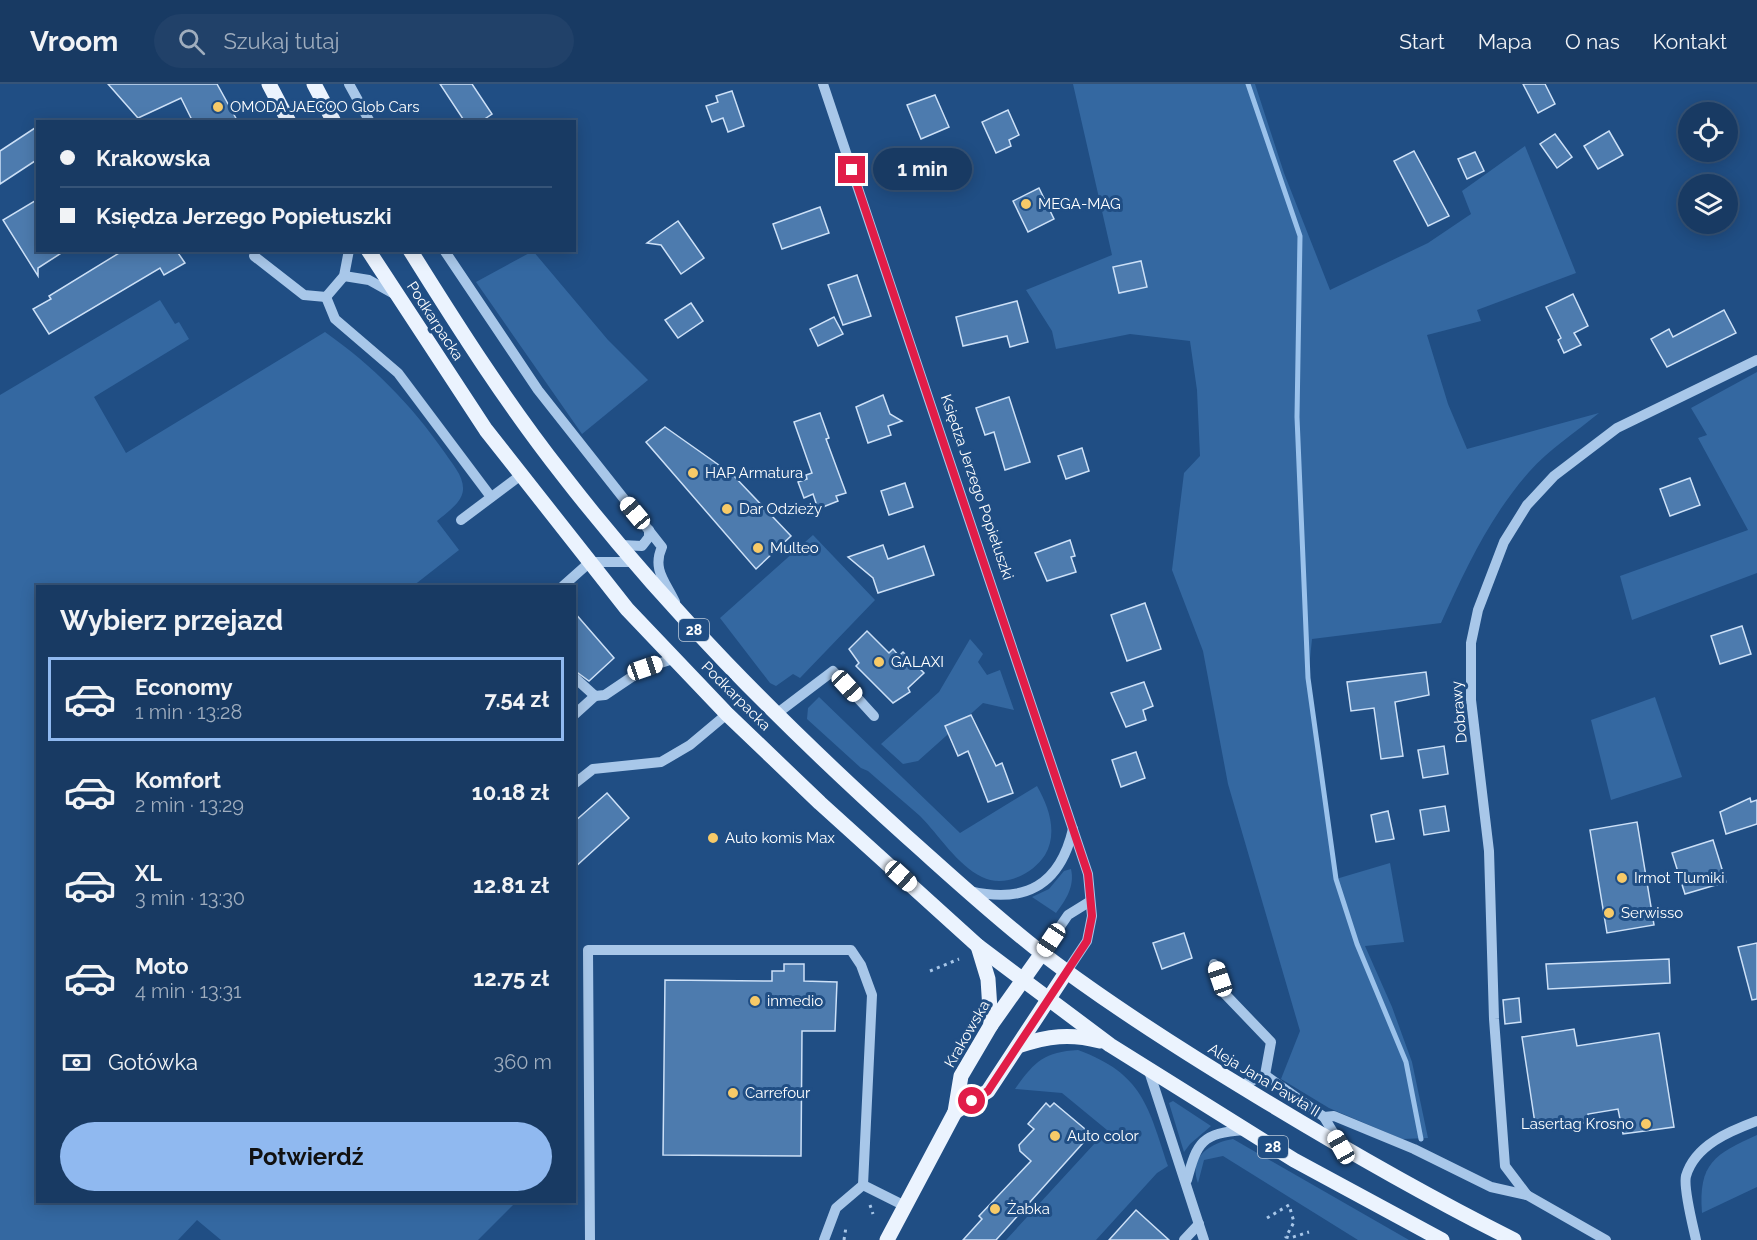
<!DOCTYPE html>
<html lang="pl">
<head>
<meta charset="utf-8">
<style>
  body { margin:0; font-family:Raleway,sans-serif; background:#214169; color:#f1f3f6; height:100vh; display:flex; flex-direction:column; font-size:22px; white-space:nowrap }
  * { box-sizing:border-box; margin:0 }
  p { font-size:20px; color:#9fadbe }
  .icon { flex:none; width:33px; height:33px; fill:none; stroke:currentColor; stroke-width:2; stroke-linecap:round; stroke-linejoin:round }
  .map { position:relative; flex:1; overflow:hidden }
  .sheet { position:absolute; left:36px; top:501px; width:540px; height:618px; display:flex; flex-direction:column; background:#183a63; border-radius:0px; box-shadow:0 3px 15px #0003,0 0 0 2px #365478 }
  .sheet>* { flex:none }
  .guide { position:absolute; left:36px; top:36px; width:540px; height:132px; border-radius:0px; box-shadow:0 3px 15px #0003,0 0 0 2px #365478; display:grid; align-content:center; height:132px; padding:0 24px; background:#183a63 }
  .controls { position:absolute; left:1678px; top:18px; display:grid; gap:12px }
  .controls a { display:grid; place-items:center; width:60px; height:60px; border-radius:50%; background:#183a63; box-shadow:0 3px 15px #0003,0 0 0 2px #365478; font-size:30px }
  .end { position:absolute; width:27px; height:27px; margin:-14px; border:8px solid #e11d48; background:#fff; box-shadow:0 0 0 3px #fff }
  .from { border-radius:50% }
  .bubble { position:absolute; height:42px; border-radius:21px; background:#183a63; box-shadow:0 3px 15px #0003,0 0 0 2px #365478; font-size:20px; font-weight:700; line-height:42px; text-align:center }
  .car { position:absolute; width:18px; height:36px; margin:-18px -9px; border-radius:8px; box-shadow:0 0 4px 2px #0007; background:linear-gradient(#fff 24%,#345 0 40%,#fff 0 76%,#345 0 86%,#fff 0) }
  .guide b { display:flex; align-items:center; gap:21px; height:57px; font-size:22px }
  .guide b+b { border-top:2px solid #365478 }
  .guide i { width:15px; height:15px; background:#f1f3f6 }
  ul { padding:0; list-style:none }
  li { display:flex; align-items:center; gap:18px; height:84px; margin:0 12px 9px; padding:0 12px; border:3px solid transparent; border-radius:0px }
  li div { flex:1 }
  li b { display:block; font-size:22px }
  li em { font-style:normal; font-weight:700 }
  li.current { border-color:#90b9f0 }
  li>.icon { width:54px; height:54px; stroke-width:1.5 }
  h2 { padding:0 24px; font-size:27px; line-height:72px }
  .pay { display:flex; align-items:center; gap:15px; height:66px; padding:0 24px; font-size:22px }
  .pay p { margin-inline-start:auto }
  .primary-button { display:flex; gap:12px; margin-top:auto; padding:12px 24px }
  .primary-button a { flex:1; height:69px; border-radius:36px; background:#90b9f0; color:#111; font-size:24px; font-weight:700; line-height:69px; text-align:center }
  header { display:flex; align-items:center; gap:36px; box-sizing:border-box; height:84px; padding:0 30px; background:#183a63; border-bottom:2px solid #365478 }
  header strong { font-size:28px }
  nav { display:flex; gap:33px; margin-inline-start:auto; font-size:21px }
  .search { width:420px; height:54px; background:#214169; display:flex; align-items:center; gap:15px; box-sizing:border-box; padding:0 21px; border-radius:33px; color:#9fadbe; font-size:22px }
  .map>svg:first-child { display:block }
  .green { fill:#3468a1 }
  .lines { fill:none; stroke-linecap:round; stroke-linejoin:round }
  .stream { stroke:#9bc2eb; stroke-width:5 }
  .building { fill:#4d7bae; stroke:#cce0f7; stroke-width:1.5 }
  .path { stroke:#a8c7e9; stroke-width:3; stroke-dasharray:3 4.5; stroke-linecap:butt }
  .minor { stroke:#a8c7e9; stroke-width:10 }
  .major { stroke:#ebf3fe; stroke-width:15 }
  .route { stroke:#e11d48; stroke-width:8 }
  .poi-dot { fill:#f7ca68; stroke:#204e84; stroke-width:2 }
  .labels { text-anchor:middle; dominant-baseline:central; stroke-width:6; stroke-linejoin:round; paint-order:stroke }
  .shield { fill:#204e84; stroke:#bccada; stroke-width:1.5 }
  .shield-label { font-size:14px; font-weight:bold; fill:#fff }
  .poi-label { font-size:15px; fill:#fff; stroke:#204e84; text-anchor:start }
  .street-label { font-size:15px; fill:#fff; stroke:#204e84 }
</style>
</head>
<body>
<header>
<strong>Vroom</strong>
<div class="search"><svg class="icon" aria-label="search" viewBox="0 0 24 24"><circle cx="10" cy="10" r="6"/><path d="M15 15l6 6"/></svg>Szukaj tutaj</div>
<nav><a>Start</a><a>Mapa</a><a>O nas</a><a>Kontakt</a></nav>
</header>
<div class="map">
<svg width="1757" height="1156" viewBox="0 0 1757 1156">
  <rect width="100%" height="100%" fill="#204e84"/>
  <g class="green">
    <path d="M1073 0H1255L1284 89 1330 206 1428 159 1471 130 1462 107 1525 62 1576 189 1477 226 1481 237 1427 251 1448 320 1467 365 1599 329C1576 348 1548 366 1529 388 1490 432 1465 486 1441 539L1312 555 1308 594 1336 795 1390 779 1404 858 1365 862 1392 923 1412 978 1428 1054 1402 1055 1329 1024 1281 995 1300 947 1228 700 1203 567 1172 486 1184 389 1200 372 1197 306 1190 257 1130 250 1056 265 1052 247 1026 206 1112 171Z"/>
    <path d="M533 167 608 256 648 296 582 350 476 198Z"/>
    <path d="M160 216 175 240 179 238 189 255 94 313 126 369 325 248C373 282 411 320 445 369 452 380 464 392 463 406 462 419 446 429 437 437L459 466 413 502H38V1118H516L478 1156H221L197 1136 178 1156H0V311Z"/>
    <path d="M1757 288V489L1632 536 1620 492 1748 446 1698 354 1707 351 1691 324Z"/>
    <path d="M813 451 875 516 800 594 793 590 776 602 770 599 720 534Z"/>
    <path d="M970 555 983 570 978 578 987 591 1000 586 1014 626 983 619 918 677 903 680 881 660 939 608Z"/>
    <path d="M819 613 960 749 1037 702C1049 723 1058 749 1045 771 1033 790 1004 804 982 793 957 781 939 751 920 732 903 717 885 702 868 687L861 684 807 635 808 624Z"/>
    <path d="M1655 613 1682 693 1611 716 1591 636Z"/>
    <path d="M1071 785C1075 802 1066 816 1056 829L1032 813 1049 805 1064 787Z"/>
    <path d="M1078 966C1143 990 1148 1022 1168 1082L1157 1089 1096 1156H1006L1107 1046 1062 1009 1015 1005C1035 977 1044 968 1078 966Z"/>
    <path d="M1173 1017 1211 1042 1190 1060 1184 1068 1169 1019Z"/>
    <path d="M1757 1051V1103L1702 1129C1698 1079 1715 1070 1757 1051Z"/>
    <path d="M1233 1055 1409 1156H1358L1223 1072 1204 1076 1198 1099C1188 1073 1210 1059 1233 1055Z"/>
  </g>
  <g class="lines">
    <path class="stream" d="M1248 0 1300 152 1297 333 1308 594 1336 795 1357 860 1406 978 1421 1055"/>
  </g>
  <g class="building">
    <path d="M108 0H217L238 38H193L181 14 138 34Z"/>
    <path d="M440 0H472L492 30 480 38H465Z"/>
    <path d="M1523 0H1545L1555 20 1538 29Z"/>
    <path d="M732 7 744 42 728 48 723 34 712 38 706 22 718 18 716 12Z"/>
    <path d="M935 11 949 43 921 55 907 21Z"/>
    <path d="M1008 26 1019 51 1009 56 1011 62 996 69 982 38Z"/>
    <path d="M38 42V75L0 100V67Z"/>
    <path d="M1609 47 1623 71 1598 85 1584 62Z"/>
    <path d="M1555 50 1572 73 1557 84 1540 60Z"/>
    <path d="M1414 67 1449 132 1428 142 1394 77Z"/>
    <path d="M1475 68 1484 87 1467 95 1458 75Z"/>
    <path d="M1039 104 1054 135 1028 148 1013 117Z"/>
    <path d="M38 115V166H66L38 184V192L3 136Z"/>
    <path d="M820 123 829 149 782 165 773 140Z"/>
    <path d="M678 137 704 174 681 190 661 161 647 159Z"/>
    <path d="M124 166H176L185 179 164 191 160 184 49 250 33 225 51 215 49 212Z"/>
    <path d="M1141 177 1147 203 1119 209 1113 183Z"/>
    <path d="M857 191 871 232 843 241 828 201Z"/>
    <path d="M1573 210 1588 242 1574 249 1581 261 1564 269 1558 256 1561 254 1546 223Z"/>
    <path d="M1017 217 1028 258 1010 263 1007 252 963 262 956 233Z"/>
    <path d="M691 219 703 237 678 254 665 236Z"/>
    <path d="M1724 226 1736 249 1667 283 1651 255 1669 245 1673 253Z"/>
    <path d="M834 233 843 250 818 262 810 245Z"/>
    <path d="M883 311 890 330 902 337 888 342 891 351 868 359 856 323Z"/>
    <path d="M1009 313 1030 378 1005 386 994 348 985 351 976 324Z"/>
    <path d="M820 329 829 354 826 355 846 409 836 412 838 417 818 425 813 410 804 414 798 398 807 395 806 391 812 389 794 338Z"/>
    <path d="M665 343 733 391 791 452 756 485 646 358Z"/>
    <path d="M1082 364 1089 387 1066 395 1058 372Z"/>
    <path d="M1690 394 1700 421 1670 432 1660 405Z"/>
    <path d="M905 399 913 423 889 431 881 407Z"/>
    <path d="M1070 456 1075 472 1071 473 1076 488 1047 497 1035 469Z"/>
    <path d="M883 461 888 475 924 462 934 491 878 509 873 494 848 473Z"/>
    <path d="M1145 519 1161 565 1127 577 1111 531Z"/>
    <path d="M574 528 614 574 589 597 574 586Z"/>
    <path d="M1742 542 1751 570 1720 580 1711 552Z"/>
    <path d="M867 547 889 569 893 565 899 572 903 568 924 589 908 604 910 608 893 619 856 582 859 579 849 565Z"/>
    <path d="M1426 588 1429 611 1395 618 1403 672 1381 675 1374 624 1351 627 1347 598Z"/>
    <path d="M1144 598 1153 622 1143 626 1146 636 1126 643 1111 609Z"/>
    <path d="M971 631 996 682 1002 679 1013 709 988 718 968 667 958 672 945 642Z"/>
    <path d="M1444 662 1448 690 1423 694 1418 666Z"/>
    <path d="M1136 668 1145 694 1121 703 1112 676Z"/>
    <path d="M607 709 629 734 574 784V738Z"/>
    <path d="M1750 714 1751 718 1757 716V740L1726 750 1720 728Z"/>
    <path d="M1445 722 1449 747 1424 751 1420 726Z"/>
    <path d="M1388 727 1394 755 1376 758 1371 731Z"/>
    <path d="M1637 738 1654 841 1607 849 1590 746Z"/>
    <path d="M1713 756 1726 798 1685 810 1672 769Z"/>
    <path d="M1184 849 1192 874 1162 885 1153 859Z"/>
    <path d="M1757 859V915L1752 916 1738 863Z"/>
    <path d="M1669 875 1670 899 1548 905 1546 880Z"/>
    <path d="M784 880H804V897L837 898 835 947H802L801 1072 663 1071 665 896 772 897V887H784Z"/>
    <path d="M1519 914 1521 938 1505 940 1503 916Z"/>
    <path d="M1574 945 1577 962 1659 949 1674 1043 1623 1050 1618 1025 1588 1030 1589 1038 1536 1046 1522 953Z"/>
    <path d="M1046 1019 1050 1023 1054 1019 1091 1050 996 1156H963L982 1135 979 1132 1031 1077 1020 1067 1019 1061 1034 1045 1028 1040Z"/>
    <path d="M1136 1126 1169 1156H1109Z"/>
  </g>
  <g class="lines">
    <g class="path">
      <path d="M930 887 959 875"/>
      <path d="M870 1121 873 1130"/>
      <path d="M1267 1134 1289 1121 1294 1138 1286 1153 1290 1154 1309 1148"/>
      <path d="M844 1156 846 1143"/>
    </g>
    <g class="minor">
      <path d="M349 0 370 38"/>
      <path d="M823 0 1088 790 1092 832 1087 857 1067 887"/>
      <path d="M444 166 538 306 662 463C652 485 665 497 675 518"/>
      <path d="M254 172 304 211 326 213"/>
      <path d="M344 192 369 196 394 210"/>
      <path d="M326 213 335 235 398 289 491 413"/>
      <path d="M326 213 344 192 349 166"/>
      <path d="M461 436 521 391"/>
      <path d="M621 461 642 462 649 453V446"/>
      <path d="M563 502 590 478H635"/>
      <path d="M574 593 595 612 605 611 645 584 673 575"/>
      <path d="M574 631 595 612"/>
      <path d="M775 631 833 587 874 632"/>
      <path d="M574 700 593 685 661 678 690 661 727 630"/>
      <path d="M970 807C1026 820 1060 801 1073 745"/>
      <path d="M1042 869 1068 831 1089 818"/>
      <path d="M1214 880 1225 910 1271 958 1265 991 1324 1033 1334 1032 1414 1065 1491 1103 1527 1111 1606 1156"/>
      <path d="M1148 984 1204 1156"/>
      <path d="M1240 1002 1265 991"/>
      <path d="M1324 1033 1340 1060"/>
      <path d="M1187 1096C1197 1058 1202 1049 1244 1046"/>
      <path d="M1527 1111 1505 1082 1494 935 1489 767 1471 616V559L1478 526 1504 458 1527 421 1554 392 1617 344 1757 276"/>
      <path d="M590 1156 588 866H851L861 881 872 911 863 1101 905 1122"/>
      <path d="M824 1156 836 1124 863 1101"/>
      <path d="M1184 1156 1199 1140"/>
      <path d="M1696 1156C1693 1142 1683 1104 1686 1092 1695 1061 1730 1047 1757 1037"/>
    </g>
    <g class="major">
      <path d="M269 0 289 38"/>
      <path d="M314 0 334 38"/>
      <path d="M368 166 486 346 627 525 727 630 820 719 978 862 1110 961 1294 1076 1442 1156"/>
      <path d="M410 166C458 243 507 320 563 391 665 523 782 640 906 752 951 792 995 833 1043 870 1111 922 1184 968 1257 1012 1341 1063 1426 1112 1514 1156"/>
      <path d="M978 862 988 895 991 941"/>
      <path d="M1018 962C1048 952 1070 949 1100 957"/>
      <path d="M955 1028 988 1007 1067 887"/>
      <path d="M887 1156 955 1028 961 992 991 941 1042 869"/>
    </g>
  </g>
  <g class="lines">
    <path class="route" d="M852 86 1088 790 1092 832 1087 857 988 1007 972 1017"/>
  </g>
  <g class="poi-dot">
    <circle cx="218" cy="23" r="6"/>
    <circle cx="1026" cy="120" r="6"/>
    <circle cx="693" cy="389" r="6"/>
    <circle cx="727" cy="425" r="6"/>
    <circle cx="758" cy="464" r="6"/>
    <circle cx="879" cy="578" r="6"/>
    <circle cx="713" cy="754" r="6"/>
    <circle cx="1622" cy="794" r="6"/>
    <circle cx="1609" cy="829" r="6"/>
    <circle cx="755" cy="917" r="6"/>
    <circle cx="733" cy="1009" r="6"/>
    <circle cx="1646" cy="1040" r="6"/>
    <circle cx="1055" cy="1052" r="6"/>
    <circle cx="995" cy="1125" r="6"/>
  </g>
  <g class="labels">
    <g class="shield">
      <rect x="679" y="535" width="30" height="22" rx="4.5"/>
      <rect x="1258" y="1052" width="30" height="22" rx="4.5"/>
    </g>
    <g class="shield-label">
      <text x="694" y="546">28</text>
      <text x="1273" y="1063">28</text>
    </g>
    <g class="poi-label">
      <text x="230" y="23">OMODA JAECOO Glob Cars</text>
      <text x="1038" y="120">MEGA-MAG</text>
      <text x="705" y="389">HAP Armatura</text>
      <text x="739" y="425">Dar Odzieży</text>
      <text x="770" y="464">Multeo</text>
      <text x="891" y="578">GALAXI</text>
      <text x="725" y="754">Auto komis Max</text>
      <text x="1634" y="794">Irmot Tlumiki</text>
      <text x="1621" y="829">Serwisso</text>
      <text x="767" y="917">inmedio</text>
      <text x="745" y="1009">Carrefour</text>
      <text x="1634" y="1040" text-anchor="end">Lasertag Krosno</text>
      <text x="1067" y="1052">Auto color</text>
      <text x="1007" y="1125">Żabka</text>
    </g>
    <g class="street-label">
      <text transform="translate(435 237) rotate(57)">Podkarpacka</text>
      <text transform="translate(977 403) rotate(71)">Księdza Jerzego Popiełuszki</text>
      <text transform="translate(736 612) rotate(45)">Podkarpacka</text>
      <text transform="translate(1459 628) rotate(-95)">Dobrawy</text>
      <text transform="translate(967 950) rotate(-60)">Krakowska</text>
      <text transform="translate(1264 996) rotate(31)">Aleja Jana Pawła II</text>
    </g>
  </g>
</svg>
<div class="controls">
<a><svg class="icon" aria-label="locate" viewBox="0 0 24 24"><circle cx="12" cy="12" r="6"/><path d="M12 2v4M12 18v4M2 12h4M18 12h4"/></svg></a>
<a><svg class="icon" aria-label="layers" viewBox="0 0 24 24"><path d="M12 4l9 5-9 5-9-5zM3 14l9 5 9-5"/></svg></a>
</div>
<i class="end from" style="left:972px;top:1017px"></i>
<i class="end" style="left:852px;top:86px"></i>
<div class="bubble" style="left:873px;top:64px;width:99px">1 min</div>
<i class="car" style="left:635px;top:429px;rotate:320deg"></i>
<i class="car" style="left:645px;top:584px;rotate:71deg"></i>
<i class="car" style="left:847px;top:602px;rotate:137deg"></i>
<i class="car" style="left:901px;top:792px;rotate:132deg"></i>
<i class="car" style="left:1051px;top:856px;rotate:214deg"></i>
<i class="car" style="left:1220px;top:895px;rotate:341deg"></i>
<i class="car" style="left:1341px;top:1063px;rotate:331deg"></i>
<div class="guide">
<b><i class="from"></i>Krakowska</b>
<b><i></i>Księdza Jerzego Popiełuszki</b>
</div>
<section class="sheet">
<h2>Wybierz przejazd</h2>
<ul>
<li class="current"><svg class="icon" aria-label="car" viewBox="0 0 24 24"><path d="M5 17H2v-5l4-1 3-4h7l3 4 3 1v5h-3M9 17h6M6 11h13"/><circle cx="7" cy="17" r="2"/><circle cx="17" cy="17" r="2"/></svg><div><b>Economy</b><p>1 min · 13:28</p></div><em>7.54 zł</em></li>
<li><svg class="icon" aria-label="car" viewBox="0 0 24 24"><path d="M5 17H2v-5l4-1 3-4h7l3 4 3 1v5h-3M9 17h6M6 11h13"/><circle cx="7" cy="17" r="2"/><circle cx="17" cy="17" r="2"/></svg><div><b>Komfort</b><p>2 min · 13:29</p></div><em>10.18 zł</em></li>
<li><svg class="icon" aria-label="car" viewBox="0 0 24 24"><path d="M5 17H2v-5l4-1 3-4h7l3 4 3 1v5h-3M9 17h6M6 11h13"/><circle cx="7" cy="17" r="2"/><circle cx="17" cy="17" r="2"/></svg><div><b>XL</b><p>3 min · 13:30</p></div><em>12.81 zł</em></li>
<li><svg class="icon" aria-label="car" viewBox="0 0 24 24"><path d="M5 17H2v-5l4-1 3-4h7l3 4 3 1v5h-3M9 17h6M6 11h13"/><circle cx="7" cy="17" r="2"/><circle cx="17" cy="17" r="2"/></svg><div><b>Moto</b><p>4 min · 13:31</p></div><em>12.75 zł</em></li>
</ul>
<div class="pay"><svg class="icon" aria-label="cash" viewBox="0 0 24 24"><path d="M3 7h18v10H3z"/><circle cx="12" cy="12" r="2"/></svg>Gotówka<p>360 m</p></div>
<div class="primary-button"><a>Potwierdź</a></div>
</section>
</div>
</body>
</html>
